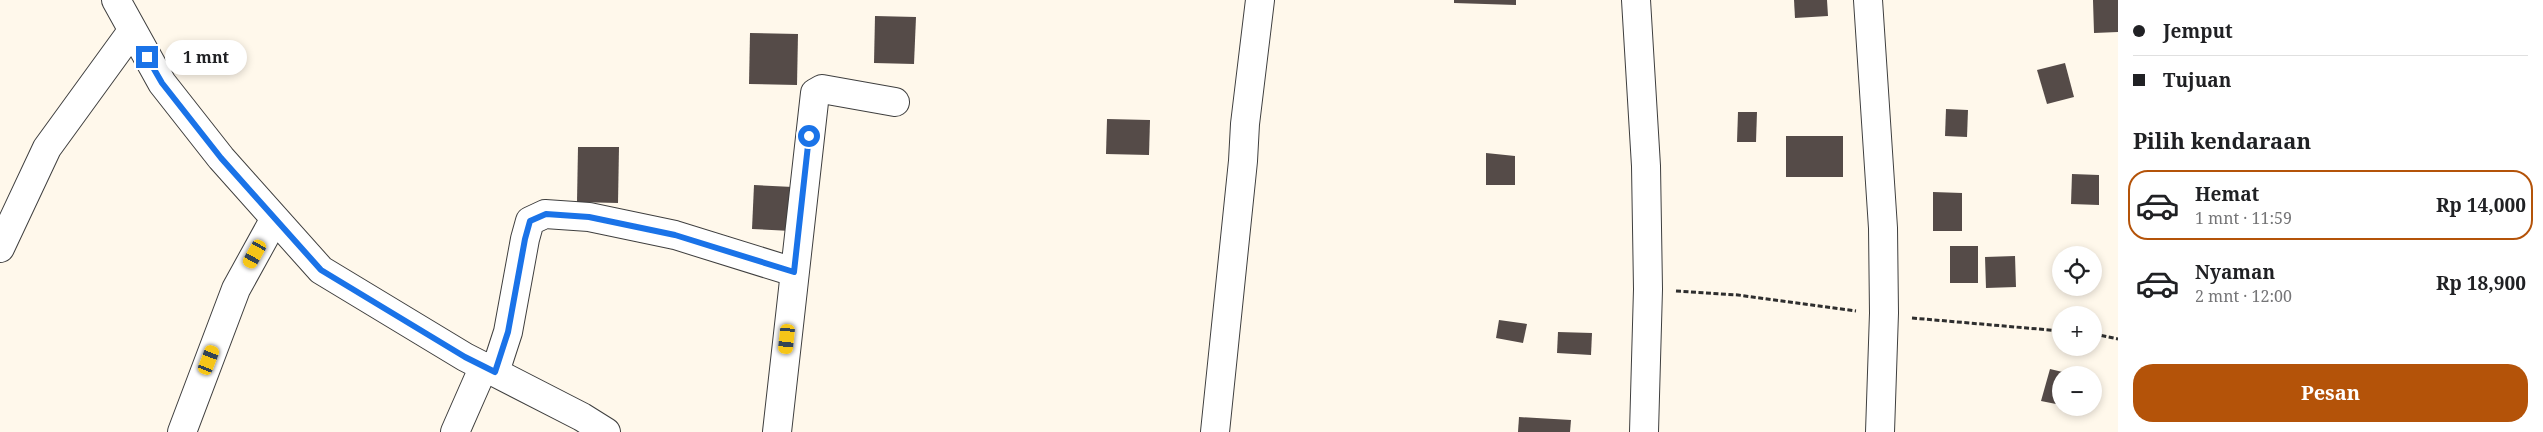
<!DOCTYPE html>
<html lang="id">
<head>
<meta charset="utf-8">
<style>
  body { margin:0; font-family:"Noto Serif",serif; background:#f2f2f2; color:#202124; height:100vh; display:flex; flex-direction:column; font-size:19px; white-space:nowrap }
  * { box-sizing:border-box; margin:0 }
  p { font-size:16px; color:#757577 }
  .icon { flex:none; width:28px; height:28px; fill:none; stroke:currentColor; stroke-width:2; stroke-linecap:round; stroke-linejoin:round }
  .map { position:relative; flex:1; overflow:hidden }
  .sheet { display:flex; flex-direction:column; background:#fff; width:425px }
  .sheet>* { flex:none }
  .guide { display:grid; align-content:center; height:110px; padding:0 15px; background:#fff }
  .controls { position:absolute; left:2052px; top:246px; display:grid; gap:10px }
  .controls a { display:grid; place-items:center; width:50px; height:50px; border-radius:50%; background:#fff; box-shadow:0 2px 8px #0003; font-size:25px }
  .end { position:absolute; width:22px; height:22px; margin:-11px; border:6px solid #1a73e8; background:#fff; box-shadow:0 0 0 2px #fff }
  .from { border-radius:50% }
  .bubble { position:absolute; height:35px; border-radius:18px; background:#fff; box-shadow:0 2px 8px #0003; font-size:16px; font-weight:700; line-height:35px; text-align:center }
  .car { position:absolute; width:15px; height:30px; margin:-15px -8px; border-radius:6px; box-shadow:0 0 4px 1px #0007; background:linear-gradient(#f5c518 24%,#345 0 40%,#f5c518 0 76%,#345 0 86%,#f5c518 0) }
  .guide b { display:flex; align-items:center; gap:18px; height:48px; font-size:19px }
  .guide b+b { border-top:1px solid #e0e0e0 }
  .guide i { width:12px; height:12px; background:#202124 }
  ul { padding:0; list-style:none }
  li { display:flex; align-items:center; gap:15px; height:70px; margin:0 10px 8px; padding:0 5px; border:2px solid transparent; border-radius:20px }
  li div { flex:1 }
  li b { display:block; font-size:19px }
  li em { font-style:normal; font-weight:700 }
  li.current { border-color:#b45309 }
  li>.icon { width:45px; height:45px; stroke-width:1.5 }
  h2 { padding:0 15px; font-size:22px; line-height:60px }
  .action { display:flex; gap:10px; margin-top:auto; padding:10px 15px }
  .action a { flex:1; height:58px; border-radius:20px; background:#b45309; color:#fff; font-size:20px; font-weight:700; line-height:58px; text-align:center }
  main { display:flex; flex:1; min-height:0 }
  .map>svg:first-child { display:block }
  .building { fill:#554b48 }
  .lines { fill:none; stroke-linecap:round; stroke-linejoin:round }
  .minor-casing { stroke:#3f3f3f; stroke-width:30 }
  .path { stroke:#2e2e2e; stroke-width:3; stroke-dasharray:5 2.5; stroke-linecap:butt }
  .minor { stroke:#fff; stroke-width:28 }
  .route { stroke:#1a73e8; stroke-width:6 }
</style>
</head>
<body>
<main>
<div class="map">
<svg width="2118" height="432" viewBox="0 0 2118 432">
  <rect width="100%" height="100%" fill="#fff8eb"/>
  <g class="building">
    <path d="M1454 0H1516V5L1454 3Z"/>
    <path d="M1794 0H1827L1828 16 1795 18Z"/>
    <path d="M2093 0H2118V32L2094 33Z"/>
    <path d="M875 16 916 17 914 64 874 63Z"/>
    <path d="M750 33 798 34 797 85 749 84Z"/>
    <path d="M2065 63 2074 97 2047 104 2037 70Z"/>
    <path d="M1946 109 1968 110 1967 137 1945 136Z"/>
    <path d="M1738 112H1757L1756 142H1737Z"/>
    <path d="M1107 119 1150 120 1149 155 1106 154Z"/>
    <rect x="1786" y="136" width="57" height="41"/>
    <path d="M578 147H619L618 203 577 202Z"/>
    <path d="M1486 153 1515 156V185H1486Z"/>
    <path d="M2072 174 2099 175V205L2071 204Z"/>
    <path d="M754 185 793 187 791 231 752 229Z"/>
    <path d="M1933 192 1962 193V231H1933Z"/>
    <rect x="1950" y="246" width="28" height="37"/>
    <path d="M2015 256 2016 287 1986 288 1985 257Z"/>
    <path d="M1499 320 1527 324 1523 343 1496 338Z"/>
    <path d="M1558 332 1592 333 1591 355 1557 353Z"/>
    <path d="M2050 369 2071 374 2061 375V405L2041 401Z"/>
    <path d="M1519 417 1571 420 1570 432H1518Z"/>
  </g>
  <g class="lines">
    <defs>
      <g id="minor">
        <path d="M116 0 162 83 221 158 321 270 465 357 582 417 606 432"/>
        <path d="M1636 0 1646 166 1648 289 1644 432"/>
        <path d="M1868 0 1883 228 1884 313 1880 432"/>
        <path d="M0 248 47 148 132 31"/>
        <path d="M495 372 508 332 525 239 530 221 545 214 589 217 675 235 794 272"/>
        <path d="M182 432 236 289 274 220"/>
        <path d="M455 432 484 366"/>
        <path d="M777 432 815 93 822 89 895 102"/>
        <path d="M1215 432 1243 161 1245 124 1260 0"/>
      </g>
    </defs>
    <use href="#minor" class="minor-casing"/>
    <g class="path">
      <path d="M1676 291 1738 295 1856 311"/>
      <path d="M1912 318 2061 331"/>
      <path d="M2094 334 2118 339"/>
    </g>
    <use href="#minor" class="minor"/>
  </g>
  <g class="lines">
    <path class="route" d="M147 57 162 83 221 158 321 270 465 357 495 372 508 332 525 239 530 221 546 214 589 217 675 235 794 272 809 136"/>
  </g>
</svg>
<div class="controls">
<a><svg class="icon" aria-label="locate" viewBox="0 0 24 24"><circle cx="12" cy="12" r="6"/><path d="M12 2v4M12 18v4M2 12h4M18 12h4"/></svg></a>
<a>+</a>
<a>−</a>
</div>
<i class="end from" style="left:809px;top:136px"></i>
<i class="end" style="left:147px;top:57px"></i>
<div class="bubble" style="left:165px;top:40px;width:82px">1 mnt</div>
<i class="car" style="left:255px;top:254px;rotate:209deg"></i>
<i class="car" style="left:787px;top:339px;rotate:186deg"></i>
<i class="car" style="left:209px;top:360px;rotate:21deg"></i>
</div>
<section class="sheet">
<div class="guide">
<b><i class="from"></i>Jemput</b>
<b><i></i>Tujuan</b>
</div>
<h2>Pilih kendaraan</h2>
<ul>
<li class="current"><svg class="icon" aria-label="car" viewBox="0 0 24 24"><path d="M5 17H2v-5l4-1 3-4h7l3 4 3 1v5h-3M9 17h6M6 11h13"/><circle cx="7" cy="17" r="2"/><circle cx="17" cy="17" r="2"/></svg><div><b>Hemat</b><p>1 mnt · 11:59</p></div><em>Rp 14,000</em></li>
<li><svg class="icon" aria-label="car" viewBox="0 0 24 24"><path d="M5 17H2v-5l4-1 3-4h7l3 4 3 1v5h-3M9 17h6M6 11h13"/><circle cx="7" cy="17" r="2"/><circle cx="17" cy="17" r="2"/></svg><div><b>Nyaman</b><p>2 mnt · 12:00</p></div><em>Rp 18,900</em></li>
</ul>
<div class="action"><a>Pesan</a></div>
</section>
</main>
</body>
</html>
